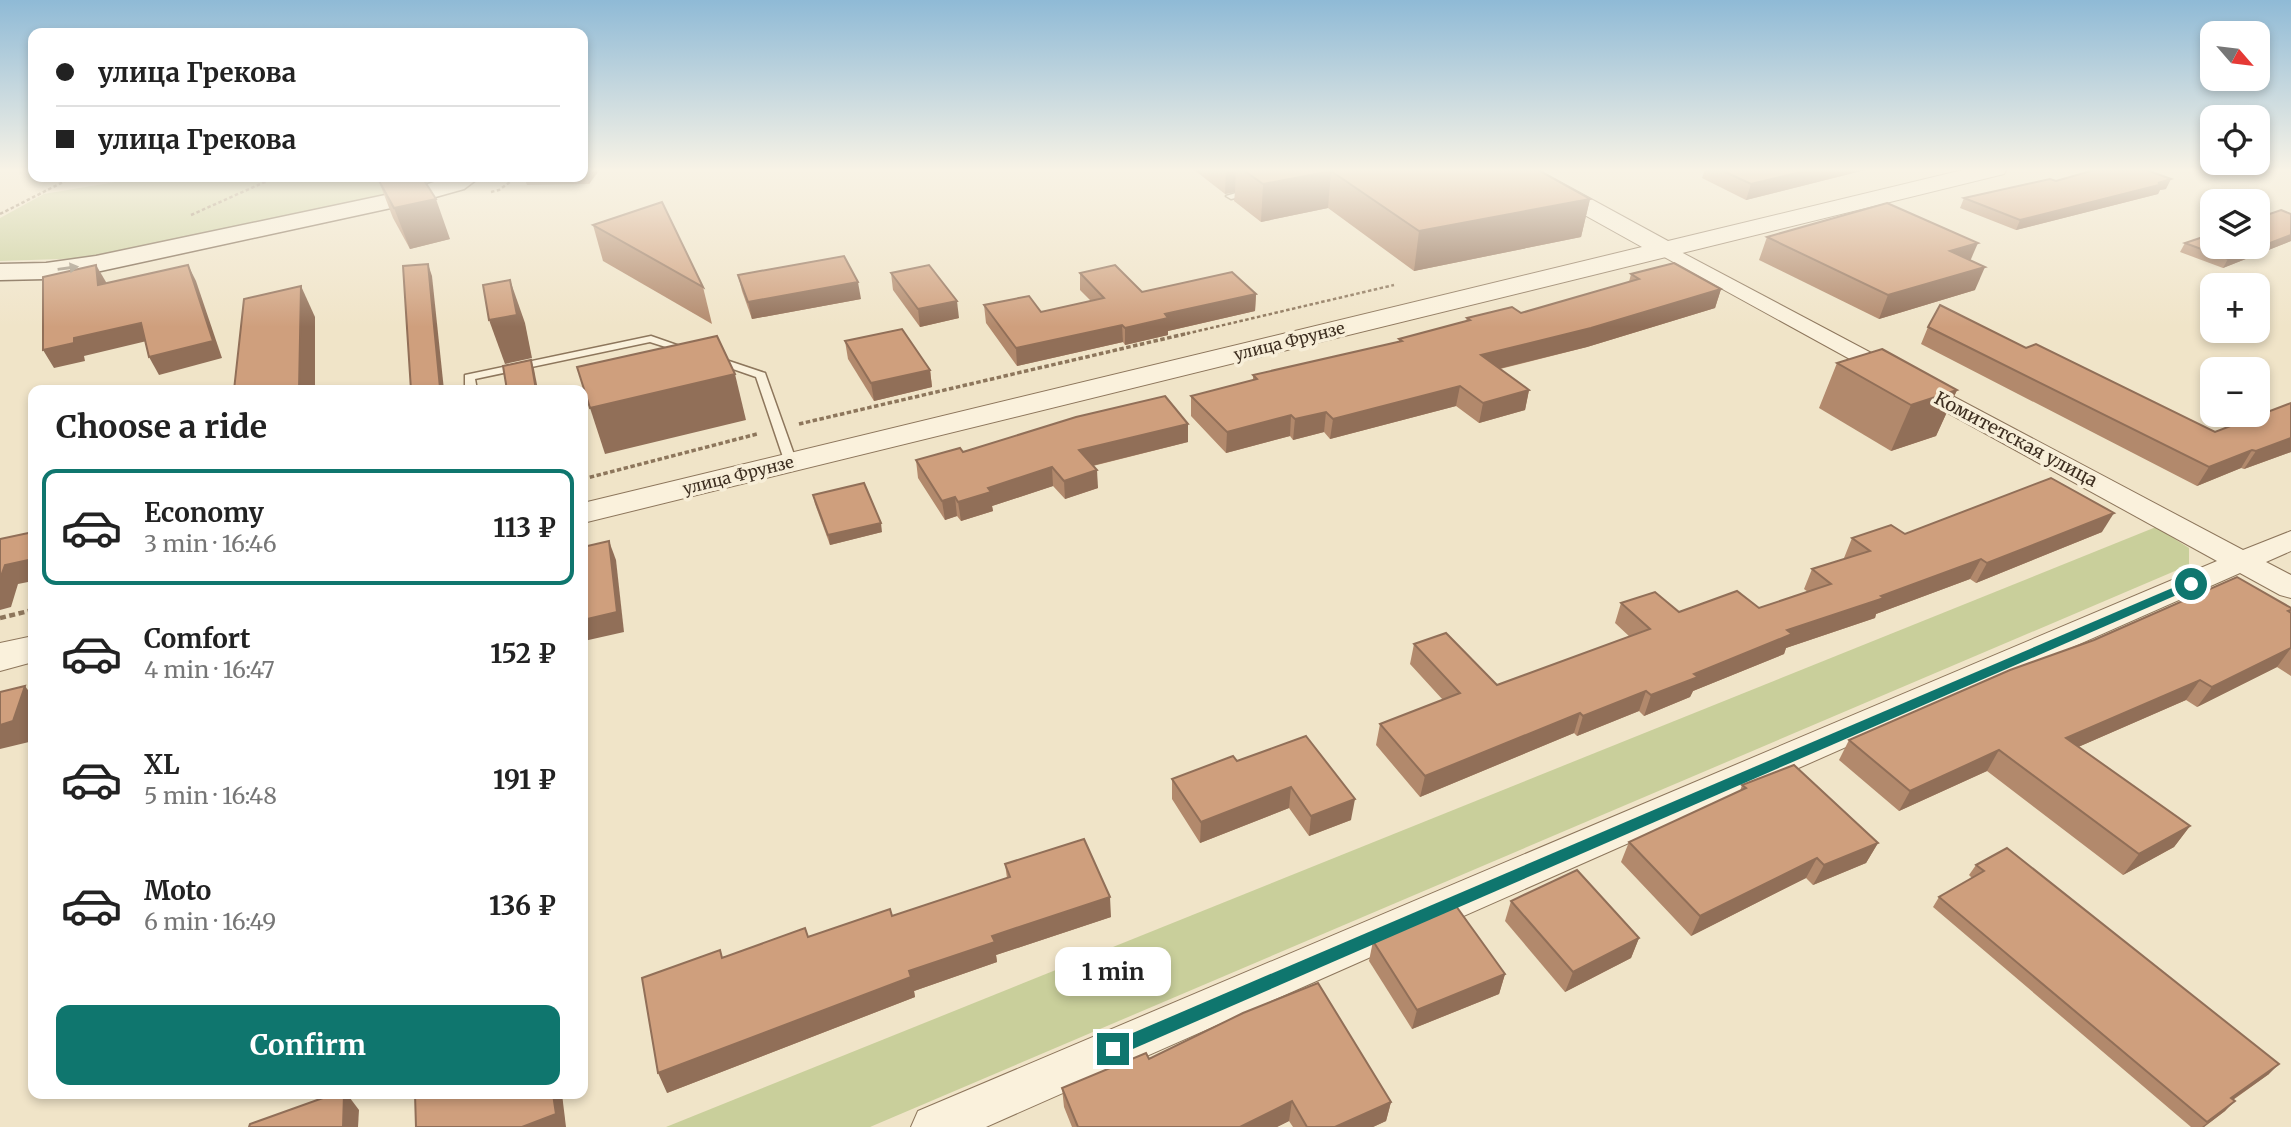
<!DOCTYPE html>
<html lang="en">
<head>
<meta charset="utf-8">
<style>
  body { margin:0; font-family:Merriweather,serif; background:#f2f2f2; color:#222; height:100vh; display:flex; flex-direction:column; font-size:26px; white-space:nowrap }
  * { box-sizing:border-box; margin:0 }
  p { font-size:23px; color:#767676 }
  .icon { flex:none; width:38px; height:38px; fill:none; stroke:currentColor; stroke-width:2; stroke-linecap:round; stroke-linejoin:round }
  .map { position:relative; flex:1; overflow:hidden }
  .details { position:absolute; left:28px; top:385px; width:560px; height:714px; display:flex; flex-direction:column; background:#fff; border-radius:14px; box-shadow:0 4px 10px #0003 }
  .details>* { flex:none }
  .top-card { position:absolute; left:28px; top:28px; width:560px; height:154px; border-radius:14px; box-shadow:0 4px 10px #0003; display:grid; align-content:center; height:154px; padding:0 28px; background:#fff }
  .needle { width:46px; rotate:118deg }
  .fabs { position:absolute; left:2200px; top:21px; display:grid; gap:14px }
  .fabs a { display:grid; place-items:center; width:70px; height:70px; border-radius:14px; background:#fff; box-shadow:0 4px 10px #0003; font-size:35px }
  .end { position:absolute; width:32px; height:32px; margin:-16px; border:9px solid #0f766e; background:#fff; box-shadow:0 0 0 4px #fff }
  .from { border-radius:50% }
  .bubble { position:absolute; height:49px; border-radius:14px; background:#fff; box-shadow:0 4px 10px #0003; font-size:23px; font-weight:700; line-height:49px; text-align:center }
  .top-card b { display:flex; align-items:center; gap:24px; height:66px; font-size:26px }
  .top-card b+b { border-top:2px solid #e0e0e0 }
  .top-card i { width:18px; height:18px; background:#222 }
  ul { padding:0; list-style:none }
  li { display:flex; align-items:center; gap:21px; height:116px; margin:0 14px 10px; padding:0 14px; border:4px solid transparent; border-radius:14px }
  li div { flex:1 }
  li b { display:block; font-size:26px }
  li em { font-style:normal; font-weight:700 }
  li.on { border-color:#0f766e }
  li>.icon { width:63px; height:63px; stroke-width:1.5 }
  h2 { padding:0 28px; font-size:32px; line-height:84px }
  .cta { display:flex; gap:14px; margin-top:auto; padding:14px 28px }
  .cta a { flex:1; height:80px; border-radius:14px; background:#0f766e; color:#fff; font-size:28px; font-weight:700; line-height:80px; text-align:center }
  .map>svg:first-child { display:block }
  .green { fill:#c9cf9b }
  .lines { fill:none; stroke-linecap:round; stroke-linejoin:round }
  .service-casing { stroke:#8d765c; stroke-width:3 }
  .minor-casing { stroke:#8d765c; stroke-width:2 }
  .tertiary-casing { stroke:#8d765c; stroke-width:2 }
  .secondary-casing { stroke:#6f573f; stroke-width:3 }
  .path-far2 { stroke:#8d765c; stroke-width:2.5; stroke-dasharray:3.5 2.5; stroke-linecap:butt }
  .path-far1 { stroke:#8d765c; stroke-width:3.5; stroke-dasharray:4.5 2.5; stroke-linecap:butt }
  .path { stroke:#8d765c; stroke-width:4.5; stroke-dasharray:6 3.5; stroke-linecap:butt }
  .service { fill:#faf1dc; fill-rule:evenodd }
  .minor { fill:#faf1dc; fill-rule:evenodd }
  .tertiary { fill:#faf1dc; fill-rule:evenodd }
  .secondary { fill:#faf1dc; fill-rule:evenodd }
  .wall { fill:#b2896c }
  .shaded-wall { fill:#916f58 }
  .building { fill:#cf9f7d; stroke:#916f58; stroke-width:2 }
  .oneway { fill:#9c907e }
  .route { fill:#0f766e }
  .labels { text-anchor:middle; dominant-baseline:central; stroke-width:7; stroke-linejoin:round; paint-order:stroke }
  .far-street-label { font-size:16px; fill:#3d2e20; stroke:#f7eed8 }
  .street-label { font-size:18px; fill:#3d2e20; stroke:#f7eed8 }
</style>
</head>
<body>
<div class="map">
<svg width="2291" height="1127" viewBox="0 0 2291 1127">
  <rect width="100%" height="100%" fill="#f0e4c8"/>
  <g class="green">
    <path d="M145 177H458L439 183 91 258 0 261V218L44 194Z"/>
    <path d="M2156 527 2189 548V565L870 1127H666Z"/>
  </g>
  <g class="lines">
    <defs>
      <g id="service">
        <path d="M1253 188 1256 189V193L1231 199 1226 196Z"/>
        <path d="M651 336 694 351 688 354 650 342 475 379 477 390H465V375Z"/>
        <path d="M714 356 765 373 797 463 795 466H787L785 463 756 377 710 361V357Z"/>
      </g>
      <path id="minor" d="M1664 243 2243 550 2291 531V551L2266 562 2291 575V598L2280 595 2240 573 986 1127H911L918 1111 2217 561 1657 253 1654 249 1657 245Z"/>
      <g id="tertiary">
        <path d="M1508 169H1536L1668 241 1967 169H2007L2004 174 583 523V503L1642 247 1511 174Z"/>
        <path d="M33 636V662L0 671V643Z"/>
      </g>
      <path id="secondary" d="M450 177H480L464 189 414 203 96 272 46 279 0 280V264L46 263 96 256 409 190Z"/>
    </defs>
    <use href="#service" class="service-casing"/>
    <use href="#minor" class="minor-casing"/>
    <use href="#tertiary" class="tertiary-casing"/>
    <use href="#secondary" class="secondary-casing"/>
    <g class="path-far2">
      <path d="M491 192 499 190 517 177"/>
      <path d="M0 214 73 177"/>
      <path d="M191 215 276 177"/>
      <path d="M1181 335 1394 285"/>
    </g>
    <g class="path-far1">
      <path d="M799 424 1189 333"/>
      <path d="M583 479 757 434"/>
    </g>
    <path class="path" d="M0 618 33 610"/>
    <use href="#service" class="service"/>
    <use href="#minor" class="minor"/>
    <use href="#tertiary" class="tertiary"/>
    <use href="#secondary" class="secondary"/>
  </g>
  <g class="wall">
    <path d="M583 169H600L589 184 527 185 524 177H583Z"/>
    <path d="M1193 169H1536L1590 199 1581 237 1414 271 1328 208 1261 222 1234 201 1235 192 1225 194Z"/>
    <path d="M1705 169H1869L1746 200 1702 178Z"/>
    <path d="M378 179 450 239 410 249 393 218Z"/>
    <path d="M2056 181 2166 189 2160 190 2158 194 2016 230 1960 208 1964 198Z"/>
    <path d="M2291 214V241L2223 268 2180 252 2185 243Z"/>
    <path d="M593 225 703 287 712 324 603 261Z"/>
    <path d="M1767 237 1970 260 1975 290 1879 319 1759 260Z"/>
    <path d="M891 273 959 318 920 327 893 290Z"/>
    <path d="M1080 273 1142 292 1256 294 1255 311 1168 331V335L1125 345 1123 342 1017 366 986 323 984 305 1041 312 1091 301 1080 290Z"/>
    <path d="M1631 274 1721 289 1715 308 1587 347 1500 369 1529 390 1525 410 1479 423 1456 406 1330 439 1324 432 1293 440 1290 436 1226 453 1191 416V396L1253 380V375L1399 342V339L1466 321 1467 318 1521 313 1629 282Z"/>
    <path d="M738 275 861 299 752 319 742 291Z"/>
    <path d="M1928 327 2026 348 2215 432 2291 403V452L2244 469 2241 468 2197 486 1921 344Z"/>
    <path d="M845 341 930 370 932 387 874 401 848 359Z"/>
    <path d="M1837 363 1957 390 1936 436 1891 451 1819 408Z"/>
    <path d="M1188 442 1093 466 1098 488 1065 499 1053 486 992 506 993 511 961 521 957 516 945 520 918 478 916 460 963 452Z"/>
    <path d="M813 495 882 532 830 545 815 504Z"/>
    <path d="M2102 532 1976 583 1970 579 1876 614 1875 618 1786 648 1784 654 1693 691 1690 697 1644 716 1639 711 1577 736 1574 733 1420 797 1376 745 1380 724 1443 700 1410 664 1414 644 1497 685 1630 637 1615 623 1621 603 1679 612 1759 608 1808 592 1804 589 1812 569 1845 559 1844 558 1852 538 1905 534Z"/>
    <path d="M2291 608V676L2277 667 2197 707 2186 700 2078 747 2190 826 2174 847 2123 875 1987 771 1899 811 1839 760 1849 740Z"/>
    <path d="M1306 736 1351 820 1309 836 1289 808 1200 843 1172 799V779L1237 761Z"/>
    <path d="M1742 785 1878 843 1866 863 1813 885 1806 878 1691 936 1621 862 1629 842 1740 791Z"/>
    <path d="M1005 864 1111 917 996 955 997 962 914 991 915 997 667 1093 720 950 722 957 892 916 1007 878Z"/>
    <path d="M1976 865 2269 1074 2233 1100 2225 1111 2204 1127H2191L1933 907 1939 897 1972 878 1969 875Z"/>
    <path d="M1511 901 1639 938 1631 958 1565 992 1505 921Z"/>
    <path d="M1373 941 1505 974 1499 994 1412 1029 1369 961Z"/>
    <path d="M1149 1059 1391 1102 1386 1121 1373 1127H1293L1289 1121 1277 1127H1072L1064 1107 1062 1088Z"/>
  </g>
  <g class="shaded-wall">
    <path d="M584 169H600L589 184Z"/>
    <path d="M1226 169H1236L1235 192 1225 194Z"/>
    <path d="M1813 169H1869L1746 200 1751 184Z"/>
    <path d="M1331 171 1328 208 1261 222 1263 184Z"/>
    <path d="M2171 179 2166 189 2160 190 2158 194 2016 230 2020 220Z"/>
    <path d="M436 199 450 239 410 249 394 208Z"/>
    <path d="M1590 199 1581 237 1414 271 1419 231Z"/>
    <path d="M2291 235V241L2223 268 2228 259Z"/>
    <path d="M1978 243 1968 266 1950 251Z"/>
    <path d="M428 264 432 276 444 390H429Z"/>
    <path d="M96 265 106 282 108 302 98 285Z"/>
    <path d="M188 265 196 281 222 358 159 375 149 357Z"/>
    <path d="M1985 267 1975 290 1879 319 1888 295Z"/>
    <path d="M510 280 525 323 532 358 505 364 489 320Z"/>
    <path d="M858 282 861 299 752 319 748 302Z"/>
    <path d="M301 286 315 317V390H299Z"/>
    <path d="M1721 289 1715 308 1587 347 1478 374 1481 355Z"/>
    <path d="M1256 294 1255 311 1168 331V335L1125 345V328L1165 314Z"/>
    <path d="M957 301 959 318 920 327 918 309Z"/>
    <path d="M141 323 151 340 84 356 85 361 54 368 43 350 74 338Z"/>
    <path d="M1122 325 1123 342 1017 366 1016 348Z"/>
    <path d="M531 360 534 369 538 390H536Z"/>
    <path d="M930 370 932 387 874 401 871 383Z"/>
    <path d="M735 374 746 420 605 454 590 408Z"/>
    <path d="M1460 386 1456 406 1330 439 1333 419Z"/>
    <path d="M1529 390 1525 410 1479 423 1483 403Z"/>
    <path d="M1957 390 1936 436 1891 451 1911 405Z"/>
    <path d="M1326 412 1324 432 1293 440 1295 419Z"/>
    <path d="M1291 415 1290 436 1226 453 1227 432Z"/>
    <path d="M1188 424V442L1079 469V450Z"/>
    <path d="M2291 438V452L2244 469 2256 451Z"/>
    <path d="M2252 450 2241 468 2197 486 2209 467Z"/>
    <path d="M1052 467 1053 486 992 506 993 511 961 521 958 502 988 488Z"/>
    <path d="M1097 470 1098 488 1065 499 1064 481Z"/>
    <path d="M955 497 957 516 945 520 942 501Z"/>
    <path d="M2114 513 2102 532 1976 583 1987 563Z"/>
    <path d="M881 523 882 532 830 545 828 535Z"/>
    <path d="M609 541 616 560 624 632 584 641 583 637V620Z"/>
    <path d="M33 559V581L18 584 11 607 0 610V579L5 565Z"/>
    <path d="M1981 559 1970 579 1876 614 1875 618 1786 648 1784 654 1693 691 1690 697 1644 716 1651 695 1694 674 1787 630Z"/>
    <path d="M2291 648 2277 667 2197 707 2212 687Z"/>
    <path d="M2200 680 2186 700 2053 758 2066 738Z"/>
    <path d="M25 686 33 697V729L29 742 0 749V725Z"/>
    <path d="M1646 691 1639 711 1577 736 1583 716Z"/>
    <path d="M1580 713 1574 733 1420 797 1425 776Z"/>
    <path d="M1999 750 1987 771 1899 811 1910 791Z"/>
    <path d="M1291 787 1289 808 1200 843 1201 822Z"/>
    <path d="M1355 799 1351 820 1309 836 1311 816Z"/>
    <path d="M2190 826 2174 847 2123 875 2139 854Z"/>
    <path d="M1878 843 1866 863 1813 885 1824 865Z"/>
    <path d="M1817 858 1806 878 1691 936 1700 916Z"/>
    <path d="M1110 897 1111 917 996 955 997 962 914 991 915 997 667 1093 658 1073 909 971 992 936Z"/>
    <path d="M1639 938 1631 958 1565 992 1573 972Z"/>
    <path d="M1505 974 1499 994 1412 1029 1417 1010Z"/>
    <path d="M2279 1064 2269 1074 2221 1108 2231 1098Z"/>
    <path d="M344 1094H347L359 1110 358 1127H343Z"/>
    <path d="M553 1094H562L566 1127H522Z"/>
    <path d="M1292 1101 1289 1121 1277 1127H1240Z"/>
    <path d="M2235 1101 2225 1111 2204 1127H2202Z"/>
    <path d="M1391 1102 1386 1121 1373 1127H1335Z"/>
  </g>
  <g class="building">
    <path d="M1242 169H1536L1590 199 1419 231 1331 171 1263 184Z"/>
    <path d="M1719 169H1813L1751 184Z"/>
    <path d="M2098 169H2144L2171 179 2158 183 2163 184 2020 220 1964 198 2050 179 2056 181Z"/>
    <path d="M386 177H422L436 199 394 208 378 179Z"/>
    <path d="M662 202 703 287 593 225Z"/>
    <path d="M1887 203 1978 243 1950 251 1985 267 1888 295 1767 237Z"/>
    <path d="M2281 210 2291 214V235L2228 259 2185 243 2212 234V247H2258V218Z"/>
    <path d="M844 256 858 282 748 302 738 275Z"/>
    <path d="M1674 263 1721 289 1591 328 1481 355 1529 390 1483 403 1460 386 1333 419 1326 412 1295 419 1291 415 1227 432 1191 396 1257 379 1253 375 1402 341 1399 339 1470 320 1467 318 1512 307 1521 313 1639 279 1631 274Z"/>
    <path d="M428 264 440 388 429 390H411L403 266Z"/>
    <path d="M96 265 98 285 188 265 213 341 149 357 141 323 74 338V343L43 350V277Z"/>
    <path d="M929 265 957 301 918 309 891 273Z"/>
    <path d="M1115 265 1142 292 1232 272 1256 294 1165 314 1168 318 1125 328 1122 325 1016 348 984 305 1029 296 1041 312 1104 298 1080 273Z"/>
    <path d="M510 280 517 315 489 320 483 285Z"/>
    <path d="M301 286 299 390H234L244 299Z"/>
    <path d="M1940 305 2026 348 2036 344 2215 432 2291 403V438L2256 451 2252 450 2209 467 1928 327Z"/>
    <path d="M902 329 930 370 871 383 845 341Z"/>
    <path d="M717 336 735 374 590 408 577 367Z"/>
    <path d="M1882 349 1957 390 1911 405 1837 363Z"/>
    <path d="M531 360 536 390H507L503 366Z"/>
    <path d="M1165 396 1188 424 1079 450 1097 470 1064 481 1052 467 988 488 991 492 958 502 955 497 942 501 916 460 960 448 963 452 1076 417Z"/>
    <path d="M2051 478 2114 513 1987 563 1981 559 1881 596 1884 598 1787 630 1792 634 1694 674 1698 677 1651 695 1646 691 1583 716 1580 713 1425 776 1380 724 1460 693 1414 644 1446 633 1497 685 1650 629 1621 603 1655 592 1679 612 1737 591 1759 608 1831 584 1812 569 1870 551 1852 538 1891 525 1905 534Z"/>
    <path d="M864 483 881 523 828 535 813 495Z"/>
    <path d="M33 532V559L5 565 0 579V539Z"/>
    <path d="M609 541 617 612 583 620V547Z"/>
    <path d="M2237 577 2291 608V610L2288 611 2291 613V648L2212 687 2200 680 2066 738 2190 826 2139 854 1999 750 1910 791 1849 740 2010 670 2094 640Z"/>
    <path d="M25 686 13 721 0 725V692Z"/>
    <path d="M1306 736 1355 799 1311 816 1291 787 1201 822 1172 779 1233 756 1237 761Z"/>
    <path d="M1794 765 1878 843 1824 865 1817 858 1700 916 1629 842 1746 788 1742 785Z"/>
    <path d="M1084 839 1110 897 992 936 995 942 909 971 911 977 658 1073 642 978 720 950 722 958 805 928 808 937 890 909 892 916 1010 877 1005 864Z"/>
    <path d="M2007 848 2279 1064 2231 1098 2235 1101 2207 1122 1939 897 1984 871 1976 865Z"/>
    <path d="M1577 870 1639 938 1573 972 1511 901Z"/>
    <path d="M1456 906 1505 974 1417 1010 1373 941Z"/>
    <path d="M1318 983 1391 1102 1335 1127H1307L1292 1101 1240 1127H1078L1062 1088 1146 1053 1149 1059 1243 1013Z"/>
    <path d="M334 1094H344L343 1127H249L250 1124Z"/>
    <path d="M415 1094H553L556 1114 522 1127H416Z"/>
  </g>
  <defs><path id="oneway-solid" d="M-6-.8H1V-3.2L6.5 0L1 3.2V.8H-6Z" transform="scale(1.75)"/></defs>
  <use class="oneway" href="#oneway-solid" transform="translate(68 268) rotate(-8)"/>
  <linearGradient id="sky" x2="0" y2="1"><stop stop-color="#8fbad6"/><stop offset="0.52" stop-color="#f8f3e6"/><stop offset="1" stop-color="#f8f3e6" stop-opacity="0"/></linearGradient>
  <rect width="2291" height="327" fill="url(#sky)"/>
  <path class="route" d="M2191 580 2195 581V587L1119 1055 1113 1057 1107 1055 1105 1049 1107 1044Z"/>
  <g class="labels">
    <g class="far-street-label">
      <text transform="translate(1289 341) rotate(-14)">улица Фрунзе</text>
      <text transform="translate(738 475) rotate(-14)">улица Фрунзе</text>
    </g>
    <g class="street-label">
      <text transform="translate(2016 439) rotate(28)">Комитетская улица</text>
    </g>
  </g>
</svg>
<div class="fabs">
<a><svg class="needle" viewBox="-14 -14 28 28"><path d="M0-13l5 13h-10z" fill="#e53935"/><path d="M0 13l5-13h-10z" fill="#767676"/></svg></a>
<a><svg class="icon" aria-label="locate" viewBox="0 0 24 24"><circle cx="12" cy="12" r="6"/><path d="M12 2v4M12 18v4M2 12h4M18 12h4"/></svg></a>
<a><svg class="icon" aria-label="layers" viewBox="0 0 24 24"><path d="M12 4l9 5-9 5-9-5zM3 14l9 5 9-5"/></svg></a>
<a>+</a>
<a>−</a>
</div>
<i class="end from" style="left:2191px;top:584px"></i>
<i class="end" style="left:1113px;top:1049px"></i>
<div class="bubble" style="left:1055px;top:947px;width:116px">1 min</div>
<div class="top-card">
<b><i class="from"></i>улица Грекова</b>
<b><i></i>улица Грекова</b>
</div>
<section class="details">
<h2>Choose a ride</h2>
<ul>
<li class="on"><svg class="icon" aria-label="car" viewBox="0 0 24 24"><path d="M5 17H2v-5l4-1 3-4h7l3 4 3 1v5h-3M9 17h6M6 11h13"/><circle cx="7" cy="17" r="2"/><circle cx="17" cy="17" r="2"/></svg><div><b>Economy</b><p>3 min · 16:46</p></div><em>113 ₽</em></li>
<li><svg class="icon" aria-label="car" viewBox="0 0 24 24"><path d="M5 17H2v-5l4-1 3-4h7l3 4 3 1v5h-3M9 17h6M6 11h13"/><circle cx="7" cy="17" r="2"/><circle cx="17" cy="17" r="2"/></svg><div><b>Comfort</b><p>4 min · 16:47</p></div><em>152 ₽</em></li>
<li><svg class="icon" aria-label="car" viewBox="0 0 24 24"><path d="M5 17H2v-5l4-1 3-4h7l3 4 3 1v5h-3M9 17h6M6 11h13"/><circle cx="7" cy="17" r="2"/><circle cx="17" cy="17" r="2"/></svg><div><b>XL</b><p>5 min · 16:48</p></div><em>191 ₽</em></li>
<li><svg class="icon" aria-label="car" viewBox="0 0 24 24"><path d="M5 17H2v-5l4-1 3-4h7l3 4 3 1v5h-3M9 17h6M6 11h13"/><circle cx="7" cy="17" r="2"/><circle cx="17" cy="17" r="2"/></svg><div><b>Moto</b><p>6 min · 16:49</p></div><em>136 ₽</em></li>
</ul>
<div class="cta"><a>Confirm</a></div>
</section>
</div>
</body>
</html>
